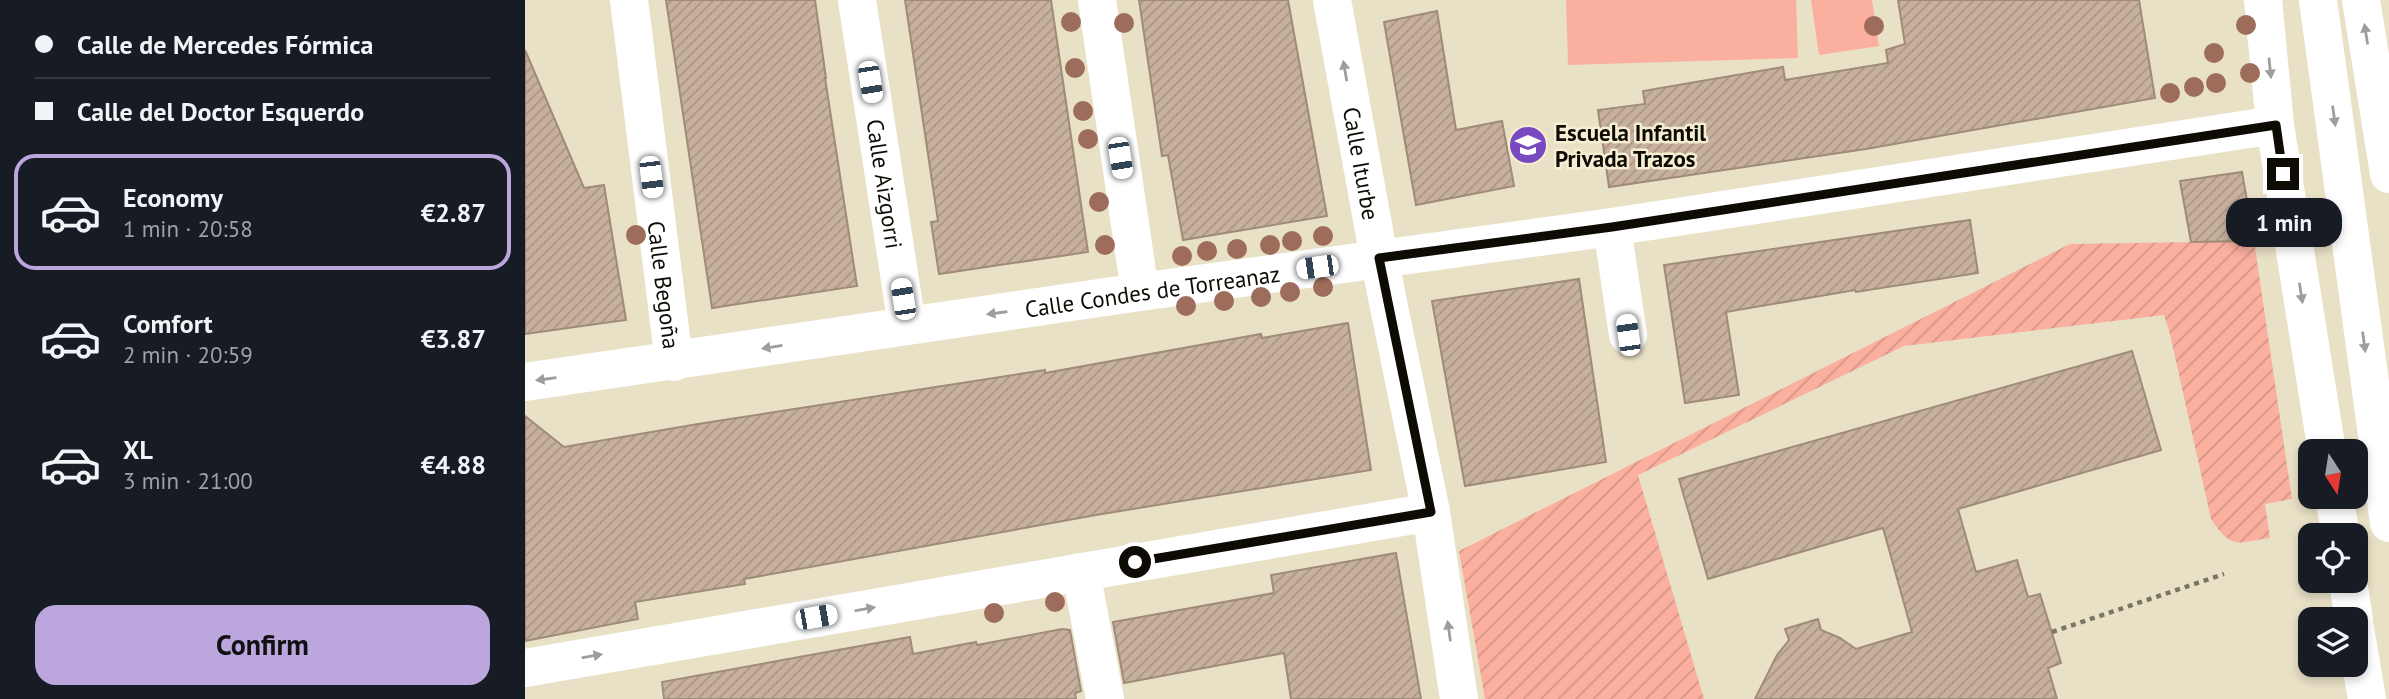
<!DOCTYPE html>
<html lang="en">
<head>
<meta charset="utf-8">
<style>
  body { margin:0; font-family:"PT Sans",sans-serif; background:#20242c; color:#f1f3f6; height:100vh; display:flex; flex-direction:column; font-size:26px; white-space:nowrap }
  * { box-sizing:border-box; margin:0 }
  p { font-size:23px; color:#9ea1a6 }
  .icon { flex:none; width:38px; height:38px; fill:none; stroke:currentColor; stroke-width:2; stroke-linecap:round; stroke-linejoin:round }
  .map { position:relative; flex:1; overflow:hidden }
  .side { display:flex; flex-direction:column; background:#171b24; width:525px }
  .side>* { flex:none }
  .hud { display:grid; align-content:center; height:154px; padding:0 35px; background:#171b24 }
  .needle { width:46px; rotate:168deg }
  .buttons { position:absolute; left:1773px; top:439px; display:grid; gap:14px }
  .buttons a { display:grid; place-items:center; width:70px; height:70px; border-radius:14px; background:#171b24; box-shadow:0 4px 10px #0003; font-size:35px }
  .end { position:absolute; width:32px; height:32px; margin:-16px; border:9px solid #0e0b04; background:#fff; box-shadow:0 0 0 4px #fff }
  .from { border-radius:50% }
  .bubble { position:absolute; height:49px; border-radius:21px; background:#171b24; box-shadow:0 4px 10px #0003; font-size:23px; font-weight:600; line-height:49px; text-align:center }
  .car { position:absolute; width:21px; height:42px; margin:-21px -10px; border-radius:9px; box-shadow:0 0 5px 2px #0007; background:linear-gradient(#fff 24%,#345 0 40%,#fff 0 76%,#345 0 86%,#fff 0) }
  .hud b { display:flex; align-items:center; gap:24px; height:66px; font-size:26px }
  .hud b+b { border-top:2px solid #363941 }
  .hud i { width:18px; height:18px; background:#f1f3f6 }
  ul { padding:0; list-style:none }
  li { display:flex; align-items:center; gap:21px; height:116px; margin:0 14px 10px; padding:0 21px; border:4px solid transparent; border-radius:21px }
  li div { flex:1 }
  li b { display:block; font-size:26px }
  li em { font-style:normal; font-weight:600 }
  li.current { border-color:#bba6de }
  li>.icon { width:63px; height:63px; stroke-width:1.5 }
  .primary-button { display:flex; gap:14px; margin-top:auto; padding:14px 35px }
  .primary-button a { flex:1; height:80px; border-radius:21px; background:#bba6de; color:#111; font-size:28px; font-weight:600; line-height:80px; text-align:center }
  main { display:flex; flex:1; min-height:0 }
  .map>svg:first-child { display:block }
  .garden { fill:url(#garden-furrows) }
  .pitch { fill:#faaf9f }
  .building { fill:url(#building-hatch); stroke:#a08b78; stroke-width:2 }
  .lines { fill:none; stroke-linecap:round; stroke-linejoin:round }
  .path { stroke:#7b7564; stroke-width:4.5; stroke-dasharray:5 5; stroke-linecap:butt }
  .minor { stroke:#fff; stroke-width:38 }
  .major { stroke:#fff; stroke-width:38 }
  .tree { fill:#9d6c5a }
  .oneway { fill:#9f9d9b }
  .route { stroke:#0e0b04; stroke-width:9 }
  .labels { text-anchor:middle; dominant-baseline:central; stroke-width:5; stroke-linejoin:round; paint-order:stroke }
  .poi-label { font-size:23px; font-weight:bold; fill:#0e0b04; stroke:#f6eed3; text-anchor:start }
  .street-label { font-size:23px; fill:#0e0b04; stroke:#f6eed3 }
</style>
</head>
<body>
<main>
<section class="side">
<div class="hud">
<b><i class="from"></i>Calle de Mercedes Fórmica</b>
<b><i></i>Calle del Doctor Esquerdo</b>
</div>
<ul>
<li class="current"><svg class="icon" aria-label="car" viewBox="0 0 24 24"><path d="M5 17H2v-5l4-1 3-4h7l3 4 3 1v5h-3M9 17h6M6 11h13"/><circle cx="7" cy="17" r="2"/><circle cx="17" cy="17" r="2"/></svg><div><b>Economy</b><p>1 min · 20:58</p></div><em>€2.87</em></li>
<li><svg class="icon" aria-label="car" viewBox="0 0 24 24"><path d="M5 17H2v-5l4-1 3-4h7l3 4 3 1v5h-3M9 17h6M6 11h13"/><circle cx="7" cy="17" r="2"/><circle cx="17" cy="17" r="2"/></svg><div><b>Comfort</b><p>2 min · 20:59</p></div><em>€3.87</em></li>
<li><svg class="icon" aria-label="car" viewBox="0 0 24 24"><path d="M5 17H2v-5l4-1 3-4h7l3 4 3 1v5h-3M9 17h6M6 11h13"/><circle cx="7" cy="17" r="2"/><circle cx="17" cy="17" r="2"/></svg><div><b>XL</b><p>3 min · 21:00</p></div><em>€4.88</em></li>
</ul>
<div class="primary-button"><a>Confirm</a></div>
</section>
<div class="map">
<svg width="1864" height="699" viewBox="0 0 1864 699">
  <defs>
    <pattern id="garden-furrows" width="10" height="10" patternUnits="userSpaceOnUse" patternTransform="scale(1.75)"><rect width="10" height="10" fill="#faaf9f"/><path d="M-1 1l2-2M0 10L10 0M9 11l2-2" fill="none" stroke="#d59587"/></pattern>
    <pattern id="building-hatch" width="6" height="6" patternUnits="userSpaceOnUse" patternTransform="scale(1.75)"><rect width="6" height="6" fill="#c7b09e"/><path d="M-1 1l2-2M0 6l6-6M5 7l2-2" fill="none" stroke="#aa9686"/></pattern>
  </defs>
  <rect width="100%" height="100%" fill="#e9e1c6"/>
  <path class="garden" d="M1729 241 1767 499 1740 504 1745 538C1711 543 1707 550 1686 519L1645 334 1639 315 1379 346 1113 475 1179 699H960L934 551 1545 244Z"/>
  <g class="pitch">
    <path d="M1041 0H1271L1273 58 1043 65Z"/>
    <path d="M1286 0H1347L1354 46 1294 55Z"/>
  </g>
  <g class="building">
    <path d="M141 0H290L301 78H300L332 286 187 308Z"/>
    <path d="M380 0H526L563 252 414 274 406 222 413 221Z"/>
    <path d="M614 0H763L802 216 658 240 643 155 637 156Z"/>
    <path d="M1373 0H1614L1630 98 1341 149 1084 187 1073 110 1120 104 1118 91 1258 67 1260 80 1363 63 1361 50 1380 44Z"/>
    <path d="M912 11 931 130 977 121 989 186 891 205 859 22Z"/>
    <path d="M0 50 59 188 79 185 101 320 0 334Z"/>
    <path d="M1717 172 1729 241 1666 242 1655 181Z"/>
    <path d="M1445 220 1453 273 1331 292 1330 290 1201 312 1214 395 1160 403 1139 265Z"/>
    <path d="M1054 279 1081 462 940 486 907 301Z"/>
    <path d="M823 323 846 470 571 515 219 579 220 584 110 602 113 619 0 641V416L39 447 173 424 520 370V373L736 334 737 338Z"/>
    <path d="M1607 351 1636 450 1433 509 1451 572 1492 560 1503 597 1515 594 1536 663 1523 668 1532 699H1230L1252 655 1264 640 1260 629 1293 619 1296 630 1315 638 1331 649 1387 632 1358 528 1183 579 1154 479Z"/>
    <path d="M871 553 896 699H766L759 653 599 683 588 622 749 593 746 575Z"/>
    <path d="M537 629 545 630 556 691 550 693 551 699H139L137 682 385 637 388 654 451 642 452 645Z"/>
  </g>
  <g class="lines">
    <path class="path" d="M1527 632 1699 574"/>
    <g class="minor">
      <path id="s1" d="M104 0 149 362"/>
      <path id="s2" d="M332 0 382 326"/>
      <path d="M572 0 615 292"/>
      <path id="s3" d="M807 0 854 258 906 512 934 699"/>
      <path d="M1738 0 1750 125 1802 452"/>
      <path d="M1087 227 1103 335"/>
      <path id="s4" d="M0 382 615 292 1087 227 1750 125"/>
      <path d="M1809 497 1816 536"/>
      <path d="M556 572 580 699"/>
      <path d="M1823 581 1829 620"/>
      <path d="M1830 628 1842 699"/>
      <path d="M0 668 906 512"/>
    </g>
    <g class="major">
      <path d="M1793 0 1864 523"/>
      <path d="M1836 0 1864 174"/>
    </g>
  </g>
  <g class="tree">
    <circle cx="546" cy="22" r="10"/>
    <circle cx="599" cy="23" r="10"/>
    <circle cx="1721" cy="25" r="10"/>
    <circle cx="1349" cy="26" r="10"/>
    <circle cx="1689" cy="53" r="10"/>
    <circle cx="550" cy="68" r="10"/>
    <circle cx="1725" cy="73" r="10"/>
    <circle cx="1691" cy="83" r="10"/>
    <circle cx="1669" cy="87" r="10"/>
    <circle cx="1645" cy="93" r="10"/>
    <circle cx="558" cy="111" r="10"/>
    <circle cx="563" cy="139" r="10"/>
    <circle cx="574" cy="202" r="10"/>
    <circle cx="111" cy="235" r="10"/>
    <circle cx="798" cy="236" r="10"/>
    <circle cx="767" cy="241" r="10"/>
    <circle cx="580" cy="245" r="10"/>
    <circle cx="745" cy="245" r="10"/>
    <circle cx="712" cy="249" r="10"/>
    <circle cx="682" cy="251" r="10"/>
    <circle cx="657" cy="256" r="10"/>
    <circle cx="798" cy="287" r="10"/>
    <circle cx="765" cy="292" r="10"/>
    <circle cx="736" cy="297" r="10"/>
    <circle cx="699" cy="301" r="10"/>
    <circle cx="661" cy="306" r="10"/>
    <circle cx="530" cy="602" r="10"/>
    <circle cx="469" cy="613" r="10"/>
  </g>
  <defs><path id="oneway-solid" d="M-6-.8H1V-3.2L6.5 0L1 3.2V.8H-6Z" transform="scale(1.75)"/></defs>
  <g class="oneway">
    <use href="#oneway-solid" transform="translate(1841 34) rotate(-99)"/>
    <use href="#oneway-solid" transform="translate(1745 68) rotate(84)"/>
    <use href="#oneway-solid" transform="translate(820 71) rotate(-100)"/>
    <use href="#oneway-solid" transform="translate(1809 116) rotate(82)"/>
    <use href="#oneway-solid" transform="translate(1776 293) rotate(81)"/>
    <use href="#oneway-solid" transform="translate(472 313) rotate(172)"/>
    <use href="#oneway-solid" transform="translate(1839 342) rotate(82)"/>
    <use href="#oneway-solid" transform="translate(247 347) rotate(171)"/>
    <use href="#oneway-solid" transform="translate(21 379) rotate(172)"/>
    <use href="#oneway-solid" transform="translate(340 609) rotate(-10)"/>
    <use href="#oneway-solid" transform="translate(924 631) rotate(-98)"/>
    <use href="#oneway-solid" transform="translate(67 656) rotate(-10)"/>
  </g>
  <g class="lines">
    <path class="route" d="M610 562 906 512 854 258 1087 227 1751 125 1758 174"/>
  </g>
  <defs>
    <symbol id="school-disc" viewBox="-11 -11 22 22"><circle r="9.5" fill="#7949c0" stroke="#f6eed3"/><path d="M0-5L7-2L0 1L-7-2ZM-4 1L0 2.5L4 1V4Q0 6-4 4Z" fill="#fff"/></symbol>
  </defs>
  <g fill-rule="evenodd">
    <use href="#school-disc" x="981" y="123" width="44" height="44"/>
  </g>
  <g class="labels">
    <g class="poi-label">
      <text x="1030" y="132">Escuela Infantil<tspan x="1030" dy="26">Privada Trazos</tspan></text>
    </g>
    <g class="street-label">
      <text stroke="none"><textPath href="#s3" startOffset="166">Calle Iturbe</textPath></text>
      <text stroke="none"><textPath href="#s2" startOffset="186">Calle Aizgorri</textPath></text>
      <text stroke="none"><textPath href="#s1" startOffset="287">Calle Begoña</textPath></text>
      <text stroke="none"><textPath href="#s4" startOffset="634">Calle Condes de Torreanaz</textPath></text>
    </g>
  </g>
</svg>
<div class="buttons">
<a><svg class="needle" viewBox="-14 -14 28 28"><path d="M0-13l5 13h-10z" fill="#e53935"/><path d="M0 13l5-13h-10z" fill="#9ea1a6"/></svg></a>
<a><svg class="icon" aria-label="locate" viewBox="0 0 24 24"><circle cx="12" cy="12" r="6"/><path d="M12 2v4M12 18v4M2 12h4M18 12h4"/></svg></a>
<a><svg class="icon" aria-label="layers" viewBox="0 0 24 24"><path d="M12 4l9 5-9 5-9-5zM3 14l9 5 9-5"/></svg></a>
</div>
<i class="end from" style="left:610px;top:562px"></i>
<i class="end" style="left:1758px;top:174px"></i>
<div class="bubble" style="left:1701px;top:198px;width:116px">1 min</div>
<i class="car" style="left:345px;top:82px;rotate:171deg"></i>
<i class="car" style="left:595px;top:158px;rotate:171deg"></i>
<i class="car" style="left:126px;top:177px;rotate:173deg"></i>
<i class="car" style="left:792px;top:267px;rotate:262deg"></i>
<i class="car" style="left:378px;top:299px;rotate:351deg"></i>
<i class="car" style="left:1103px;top:335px;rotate:352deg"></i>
<i class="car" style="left:291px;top:617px;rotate:80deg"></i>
</div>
</main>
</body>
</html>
